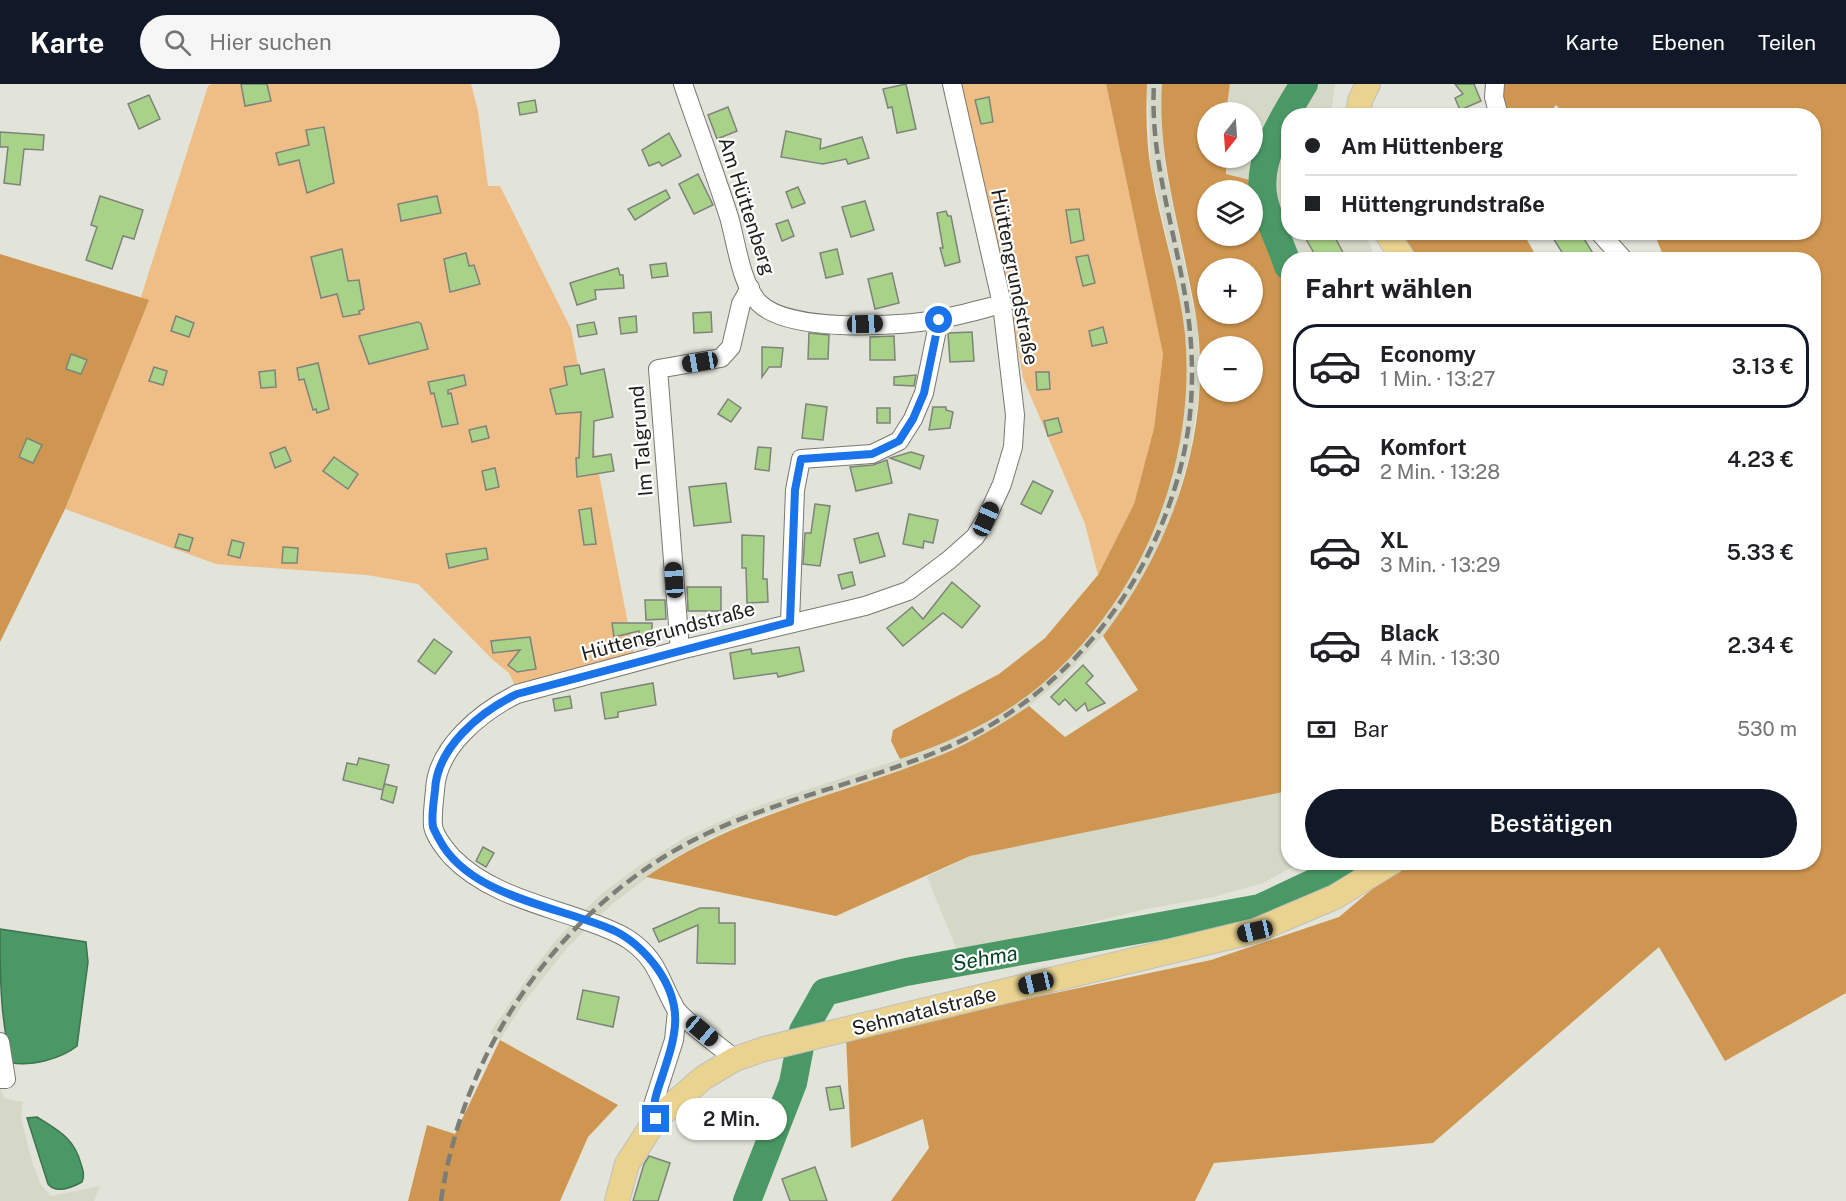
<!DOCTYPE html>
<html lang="de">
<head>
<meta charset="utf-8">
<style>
  body { margin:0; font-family:"Public Sans",sans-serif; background:#f6f6f6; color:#202124; height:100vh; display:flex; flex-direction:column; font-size:22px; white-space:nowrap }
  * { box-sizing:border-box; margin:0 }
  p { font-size:20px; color:#757577 }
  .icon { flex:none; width:33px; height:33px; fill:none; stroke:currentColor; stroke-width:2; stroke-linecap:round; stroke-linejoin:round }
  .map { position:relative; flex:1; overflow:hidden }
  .details { position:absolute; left:1281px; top:168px; width:540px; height:618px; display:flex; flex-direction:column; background:#fff; border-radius:24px; box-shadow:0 2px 4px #0004 }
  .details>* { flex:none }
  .banner { position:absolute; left:1281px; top:24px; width:540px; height:132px; border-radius:24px; box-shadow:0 2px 4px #0004; display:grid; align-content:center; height:132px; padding:0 24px; background:#fff }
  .needle { width:39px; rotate:197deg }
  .buttons { position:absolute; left:1197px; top:18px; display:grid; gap:12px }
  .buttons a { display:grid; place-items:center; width:66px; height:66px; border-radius:50%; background:#fff; box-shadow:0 2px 4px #0004; font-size:30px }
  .end { position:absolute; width:27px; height:27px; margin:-14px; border:8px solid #1a73e8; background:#fff; box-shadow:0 0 0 3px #fff }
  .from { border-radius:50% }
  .bubble { position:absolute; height:42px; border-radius:21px; background:#fff; box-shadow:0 2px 4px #0004; font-size:20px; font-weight:600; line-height:42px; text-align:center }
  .car { position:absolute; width:18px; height:36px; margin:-18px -9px; border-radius:8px; box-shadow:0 0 4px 2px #0007; background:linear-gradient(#222 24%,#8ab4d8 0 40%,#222 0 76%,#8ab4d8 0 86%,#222 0) }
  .banner b { display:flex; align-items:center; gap:21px; height:57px; font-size:22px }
  .banner b+b { border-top:2px solid #e0e0e0 }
  .banner i { width:15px; height:15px; background:#202124 }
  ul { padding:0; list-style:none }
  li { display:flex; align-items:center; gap:18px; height:84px; margin:0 12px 9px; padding:0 12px; border:3px solid transparent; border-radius:24px }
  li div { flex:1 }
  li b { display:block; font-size:22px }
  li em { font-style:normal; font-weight:600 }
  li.active { border-color:#111827 }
  li>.icon { width:54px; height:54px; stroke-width:1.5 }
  h2 { padding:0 24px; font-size:27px; line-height:72px }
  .pay { display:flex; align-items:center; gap:15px; height:66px; padding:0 24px; font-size:22px }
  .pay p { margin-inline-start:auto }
  .cta { display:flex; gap:12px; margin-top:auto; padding:12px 24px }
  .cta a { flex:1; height:69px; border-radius:36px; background:#111827; color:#fff; font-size:24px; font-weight:600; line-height:69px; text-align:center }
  header { display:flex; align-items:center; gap:36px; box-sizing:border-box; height:84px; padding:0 30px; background:#111827; color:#fff }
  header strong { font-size:28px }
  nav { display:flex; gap:33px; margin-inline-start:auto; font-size:21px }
  .search { width:420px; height:54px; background:#f6f6f6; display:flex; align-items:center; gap:15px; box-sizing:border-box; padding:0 21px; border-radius:33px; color:#757577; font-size:22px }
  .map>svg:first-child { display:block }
  .built { fill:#d6d8c7 }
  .green { fill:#eebe86 }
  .forest { fill:#cf9651; fill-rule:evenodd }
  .water { fill:#4a9865; stroke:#3d734f; stroke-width:1.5 }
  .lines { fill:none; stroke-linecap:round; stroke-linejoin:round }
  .river { stroke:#4a9865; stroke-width:28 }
  .building { fill:#a8d287; stroke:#7e837b; stroke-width:1.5 }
  .minor-casing { stroke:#787870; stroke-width:20 }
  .major-casing { stroke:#c0c0bf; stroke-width:26 }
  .minor { stroke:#fff; stroke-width:18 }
  .major { stroke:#e9d38f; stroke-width:24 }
  .rail { stroke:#7c7d76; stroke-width:4.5; stroke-dasharray:12 6; stroke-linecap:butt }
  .route { stroke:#1a73e8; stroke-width:8 }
  .labels { text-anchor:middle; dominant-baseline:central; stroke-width:4.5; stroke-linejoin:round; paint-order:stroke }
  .street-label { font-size:20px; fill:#1e1e1b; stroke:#fff }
  .water-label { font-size:21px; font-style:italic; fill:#034322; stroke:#fff }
</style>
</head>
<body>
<header>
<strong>Karte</strong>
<div class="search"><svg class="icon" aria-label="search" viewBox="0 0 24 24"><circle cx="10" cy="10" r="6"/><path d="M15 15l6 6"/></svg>Hier suchen</div>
<nav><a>Karte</a><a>Ebenen</a><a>Teilen</a></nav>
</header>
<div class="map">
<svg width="1846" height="1117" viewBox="0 0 1846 1117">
  <rect width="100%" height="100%" fill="#e2e3d9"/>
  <g class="built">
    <path d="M1147 0H1162L1161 32 1165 83 1198 247 1199 307 1190 368 1173 430 1149 484 1119 531 1103 552 1059 598 1029 622 985 650 929 676 758 733 712 753 669 777 611 821 567 864 524 918 500 956 490 949 531 888 556 856 600 811 636 784 684 754 730 733 781 714 925 667 993 634 1051 592 1094 546 1110 525 1138 479 1162 426 1179 366 1186 306 1184 248 1171 172 1151 85Z"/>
    <path d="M1230 0H1335L1331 31 1288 32V148L1365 149 1376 175H1290L1266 100 1226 90V74H1252V28H1226Z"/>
    <path d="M1288 707V778L1300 779 1263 799 1213 813 1146 825 959 871 927 793 970 772Z"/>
    <path d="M0 1004 5 1015 23 1018 21 1034 33 1081 41 1101 51 1112 100 1102 94 1117H0Z"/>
  </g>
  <g class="green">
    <path d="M212 0H471L478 27 488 102H500L571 245 634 571 515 602 509 589 493 576 418 500 367 491 216 480 65 425 127 257 208 2Z"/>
    <path d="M960 0H1106L1163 270 1154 344 1134 420 1098 491 1085 440 1023 294 1011 222Z"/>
  </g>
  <g class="forest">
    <path d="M1106 0H1147C1146 28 1146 58 1151 86 1160 141 1179 195 1185 250 1197 383 1140 520 1036 605 996 637 948 659 900 675L891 657 893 646 999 590 1045 554 1098 491 1134 420 1154 344 1163 270Z"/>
    <path d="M1162 0H1230L1226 28H1208V74H1226V90L1266 100 1290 175 1288 707 970 772 836 832 646 793C732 733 832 713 928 676 964 663 997 643 1029 622L1065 653 1138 606 1103 552C1169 466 1210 357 1198 247 1195 222 1189 196 1184 171 1172 113 1158 59 1162 0ZM1252 106V152H1208V106ZM1252 184V230H1208V184ZM1252 262V308H1208V262Z"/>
    <path d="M1503 0H1846V909L1725 977 1659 863 1433 1059 1214 1079 1195 1117H891L929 1064 923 1035 851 1064 846 953 1211 876 1339 833 1403 779 1814 778V176L1659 175 1663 171 1654 149 1814 148V32H1568L1556 21 1547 31H1510L1504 19Z"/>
    <path d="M1395 149H1523L1538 175H1414Z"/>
    <path d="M0 170 149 216 65 425 0 558Z"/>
    <path d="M500 956 618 1021 588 1053 560 1117H408L427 1041 455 1050Z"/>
  </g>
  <g class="water">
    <path d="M0 845 86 858 88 878 77 962C61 975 32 982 12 979 0 937 0 889 0 845Z"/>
    <path d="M37 1033C59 1047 74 1054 81 1080 83 1086 85 1092 82 1098 71 1104 56 1110 48 1100L27 1034Z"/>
  </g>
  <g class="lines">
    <g class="river">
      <path d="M1288 182C1281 160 1269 138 1264 116 1255 75 1284 33 1304 0"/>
      <path d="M747 1117 793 999 803 947 825 908 906 888 1260 824 1358 778"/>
    </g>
  </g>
  <g class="building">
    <path d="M241 0H267L271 17 245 22Z"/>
    <path d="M906 0 916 45 897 49 892 23 888 24 883 5Z"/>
    <path d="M1455 0H1474L1481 17 1460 26 1455 14 1463 10Z"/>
    <path d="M149 11 160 35 139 45 128 20Z"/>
    <path d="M989 13 993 38 981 40 975 16Z"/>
    <path d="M535 16 537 28 520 31 518 19Z"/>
    <path d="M728 23 737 47 717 55 708 31Z"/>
    <path d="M324 43 334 99 307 109 299 76 279 81 276 69 309 61 306 46Z"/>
    <path d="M786 47 821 55 820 65 862 53 869 74 848 80 846 75 823 80 781 73Z"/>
    <path d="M0 48 44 51 43 66 24 65 20 101 4 99 8 63H0Z"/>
    <path d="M669 49 681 72 662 82 659 78 649 82 642 66Z"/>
    <path d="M698 90 713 121 694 130 679 100Z"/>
    <path d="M798 103 805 119 792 124 786 108Z"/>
    <path d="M666 106 670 114 635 136 628 125Z"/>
    <path d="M100 112 143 126 134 155 123 152 112 185 86 176 97 143 91 141Z"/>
    <path d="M437 112 441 129 401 137 398 120Z"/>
    <path d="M865 117 874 146 851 153 842 123Z"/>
    <path d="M1079 125 1084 156 1071 159 1066 126Z"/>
    <path d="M946 127 948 132H951L960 178 945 182 940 164H943L937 129Z"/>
    <path d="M788 136 794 152 782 157 776 140Z"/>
    <path d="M1302 148H1332L1347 176H1318Z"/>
    <path d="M1549 148H1580L1597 176H1567Z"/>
    <path d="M342 165 348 197 359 196 364 225 359 227 360 230 343 233 337 210 321 214 311 173Z"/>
    <path d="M837 165 843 190 826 194 820 169Z"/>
    <path d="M466 169 469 182 474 181 480 200 450 208 444 175Z"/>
    <path d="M1088 171 1095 199 1083 202 1076 173Z"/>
    <path d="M666 179 668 192 652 194 650 181Z"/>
    <path d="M618 184 620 191H623L624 204 595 206 596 215 577 221 570 199Z"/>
    <path d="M892 189 899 219 875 225 868 195Z"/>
    <path d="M711 228 712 248 694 249 693 229Z"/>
    <path d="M176 232 194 239 189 253 171 247Z"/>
    <path d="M636 232 637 248 621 250 619 234Z"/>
    <path d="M418 238 421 240 428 265 369 280 359 252Z"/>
    <path d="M594 238 597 250 579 253 577 241Z"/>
    <path d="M1103 243 1107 259 1092 262 1089 247Z"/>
    <path d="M972 248 974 277 950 278 948 249Z"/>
    <path d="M809 249 829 251 828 275H808Z"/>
    <path d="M894 252 895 276H870V253Z"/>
    <path d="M762 263 783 264 781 283H769L762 293Z"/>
    <path d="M71 270 87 276 81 290 66 285Z"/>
    <path d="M318 279 329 325 317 329 316 325 313 326 304 295 299 296 297 284Z"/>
    <path d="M579 281 581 290 604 285 613 333 594 337 593 373 611 370 614 387 577 393 576 374H579L581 328 556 330 550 305 567 301 564 283Z"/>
    <path d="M154 283 167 287 163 301 149 297Z"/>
    <path d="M275 286 276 303 261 304 259 288Z"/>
    <path d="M1036 288H1049L1050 305 1037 306Z"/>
    <path d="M464 291 466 301 448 306V310L451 309 458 340 442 343 434 309 431 310 428 298Z"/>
    <path d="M916 291 914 302 894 301V293Z"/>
    <path d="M728 315 741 324 731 338 718 330Z"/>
    <path d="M806 320 827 323 823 356 802 354Z"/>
    <path d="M933 323H946V326L953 328 950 344 929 346Z"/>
    <rect x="877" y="324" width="13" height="15"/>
    <path d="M1058 334 1062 348 1048 352 1044 337Z"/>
    <path d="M486 342 489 354 472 358 469 346Z"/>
    <path d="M27 354 42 361 33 379 19 373Z"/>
    <path d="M285 363 291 377 275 384 270 369Z"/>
    <path d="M758 363 771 364 769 387 755 385Z"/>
    <path d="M911 368 924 372 920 385 890 374Z"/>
    <path d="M334 373 358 390 348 405 323 387Z"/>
    <path d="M887 376 892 399 856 407 850 383 873 381Z"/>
    <path d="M495 384 499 403 486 406 482 387Z"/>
    <path d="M1033 397 1053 407 1041 430 1021 420Z"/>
    <path d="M726 399 731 438 694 442 689 403Z"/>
    <path d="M815 420 830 422 820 482 803 480 805 449H811Z"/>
    <path d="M591 424 596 460 584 461 579 426Z"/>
    <path d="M909 430 938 436 933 459 924 457 923 464 903 460Z"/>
    <path d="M878 449 885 472 860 479 854 455Z"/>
    <path d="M179 450 193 454 189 467 175 463Z"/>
    <path d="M742 451 764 452 763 495H767L768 518 747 519 746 484H742Z"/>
    <path d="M232 456 244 459 240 474 228 471Z"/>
    <path d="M283 463 298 464 297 479H282Z"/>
    <path d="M486 464 488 475 449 484 446 470Z"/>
    <path d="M852 488 855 501 842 505 838 491Z"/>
    <path d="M952 498 980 522 962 544 943 529 903 562 887 544 912 523 923 535Z"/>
    <path d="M687 503H721V527H688Z"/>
    <path d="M645 516H665L666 535 646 536Z"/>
    <path d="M612 539H652V560H639V547L614 553Z"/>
    <path d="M530 553 536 585 517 588 508 581 520 566 493 569 491 557Z"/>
    <path d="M434 555 452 568 435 590 418 577Z"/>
    <path d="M799 563 804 587 778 593 777 589 734 595 730 569 751 565 752 570Z"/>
    <path d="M1083 581 1093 592 1086 599 1105 619 1088 627 1085 619 1076 627 1065 615 1059 621 1051 613Z"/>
    <path d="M653 599 656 621 618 628V633L605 635 601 609Z"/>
    <path d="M570 612 572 624 555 627 553 615Z"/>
    <path d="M359 674 389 681 383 705 385 700 397 703 393 719 381 715 383 706 343 696 347 679 357 681Z"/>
    <path d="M483 763 494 769 486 783 476 777Z"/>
    <path d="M700 824H719V839H735V880L697 879 698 841 659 858 653 845Z"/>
    <path d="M583 906 619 913 613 943 577 935Z"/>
    <path d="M840 1002 844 1024 830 1026 826 1004Z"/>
    <path d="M649 1072 670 1079 658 1117H633L644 1080Z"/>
    <path d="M815 1083 827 1117H790L782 1095Z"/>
  </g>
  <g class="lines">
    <defs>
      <g id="minor">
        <path d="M683 0C698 44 715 89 729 133 736 157 741 201 759 219 789 249 900 243 940 235 961 231 982 225 1002 220"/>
        <path d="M1495 0 1494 13 1499 32"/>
        <path d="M1599 148 1624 176"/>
        <path d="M790 538 795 406 801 375 872 370 899 357 913 335 924 309 939 236"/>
        <path d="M680 566 658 285 721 274 731 263 741 220 750 204"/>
        <path d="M0 958 6 995H0"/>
        <path d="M735 975C722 964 683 936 676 925 659 896 659 876 628 855 612 845 595 840 578 834 534 819 485 807 452 773 445 765 435 753 433 742 432 731 434 717 435 706 437 663 481 628 517 610L680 566 865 522 908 507 949 476 975 453 986 435 1002 400 1013 363 1015 331 1002 220 952 0"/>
        <path d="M656 1035 653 1021 674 956 677 927"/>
      </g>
      <g id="major">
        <path d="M1358 32 1360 17 1368 0"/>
        <path d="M1386 148 1404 176"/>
        <path d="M617 1117 627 1080 656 1035 703 994 735 975 764 965 1255 847 1335 813 1392 778"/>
      </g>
    </defs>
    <use href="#minor" class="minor-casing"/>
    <use href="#major" class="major-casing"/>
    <use href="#minor" class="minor"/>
    <use href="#major" class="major"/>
    <path class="rail" d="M441 1117C463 962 565 816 708 749 785 713 870 697 948 663 1059 614 1141 517 1176 400 1196 334 1196 267 1183 200 1171 133 1150 69 1154 0"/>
  </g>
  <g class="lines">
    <path class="route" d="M656 1035C652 1020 656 1011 661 996 675 953 686 925 657 884 646 869 630 854 613 846 558 822 469 813 439 755 437 751 434 746 433 743 431 732 434 717 435 706 437 663 480 628 517 610L790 538 795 406 801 375 872 370 899 357 913 335 924 309 939 236"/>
  </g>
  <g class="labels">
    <g class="street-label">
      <text transform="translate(747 122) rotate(72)">Am Hüttenberg</text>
      <text transform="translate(1015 193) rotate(79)">Hüttengrundstraße</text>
      <text transform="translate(641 357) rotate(-95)">Im Talgrund</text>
      <text transform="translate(668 547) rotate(-15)">Hüttengrundstraße</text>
      <text transform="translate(924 927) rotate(-14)">Sehmatalstraße</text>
    </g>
    <g class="water-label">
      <text transform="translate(985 874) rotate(-10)">Sehma</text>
    </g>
  </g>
</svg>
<div class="buttons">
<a><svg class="needle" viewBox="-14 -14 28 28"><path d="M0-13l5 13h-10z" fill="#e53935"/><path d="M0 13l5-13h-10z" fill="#757577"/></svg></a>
<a><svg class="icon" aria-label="layers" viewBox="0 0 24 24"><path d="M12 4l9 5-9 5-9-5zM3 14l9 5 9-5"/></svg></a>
<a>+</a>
<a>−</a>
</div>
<i class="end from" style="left:939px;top:236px"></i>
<i class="end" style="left:656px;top:1035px"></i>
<div class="bubble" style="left:676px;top:1014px;width:111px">2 Min.</div>
<i class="car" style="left:865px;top:240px;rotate:88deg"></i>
<i class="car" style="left:700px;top:278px;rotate:261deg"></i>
<i class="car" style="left:986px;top:435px;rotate:24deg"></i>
<i class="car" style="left:674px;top:496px;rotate:356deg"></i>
<i class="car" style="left:1255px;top:847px;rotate:257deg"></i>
<i class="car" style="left:1036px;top:899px;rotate:257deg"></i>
<i class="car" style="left:702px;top:947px;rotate:130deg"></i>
<div class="banner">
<b><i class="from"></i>Am Hüttenberg</b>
<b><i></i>Hüttengrundstraße</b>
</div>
<section class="details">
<h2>Fahrt wählen</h2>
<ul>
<li class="active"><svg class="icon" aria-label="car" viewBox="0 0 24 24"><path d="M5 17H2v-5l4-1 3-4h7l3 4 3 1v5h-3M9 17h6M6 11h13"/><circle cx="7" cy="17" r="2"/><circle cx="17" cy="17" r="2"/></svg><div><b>Economy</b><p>1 Min. · 13:27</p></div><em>3.13 €</em></li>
<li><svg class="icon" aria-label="car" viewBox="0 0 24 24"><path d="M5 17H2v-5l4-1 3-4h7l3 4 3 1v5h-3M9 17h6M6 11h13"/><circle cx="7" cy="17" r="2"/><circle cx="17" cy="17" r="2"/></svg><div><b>Komfort</b><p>2 Min. · 13:28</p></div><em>4.23 €</em></li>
<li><svg class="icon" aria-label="car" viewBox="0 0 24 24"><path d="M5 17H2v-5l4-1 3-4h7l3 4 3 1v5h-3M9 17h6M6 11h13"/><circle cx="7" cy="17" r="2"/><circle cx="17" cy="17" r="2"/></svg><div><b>XL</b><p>3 Min. · 13:29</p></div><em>5.33 €</em></li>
<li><svg class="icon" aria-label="car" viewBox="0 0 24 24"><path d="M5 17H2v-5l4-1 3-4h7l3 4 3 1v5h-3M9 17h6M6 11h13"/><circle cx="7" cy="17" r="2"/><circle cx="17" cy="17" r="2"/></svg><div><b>Black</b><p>4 Min. · 13:30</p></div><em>2.34 €</em></li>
</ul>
<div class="pay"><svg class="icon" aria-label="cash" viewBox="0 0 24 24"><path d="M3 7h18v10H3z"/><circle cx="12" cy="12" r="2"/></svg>Bar<p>530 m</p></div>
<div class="cta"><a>Bestätigen</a></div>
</section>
</div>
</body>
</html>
